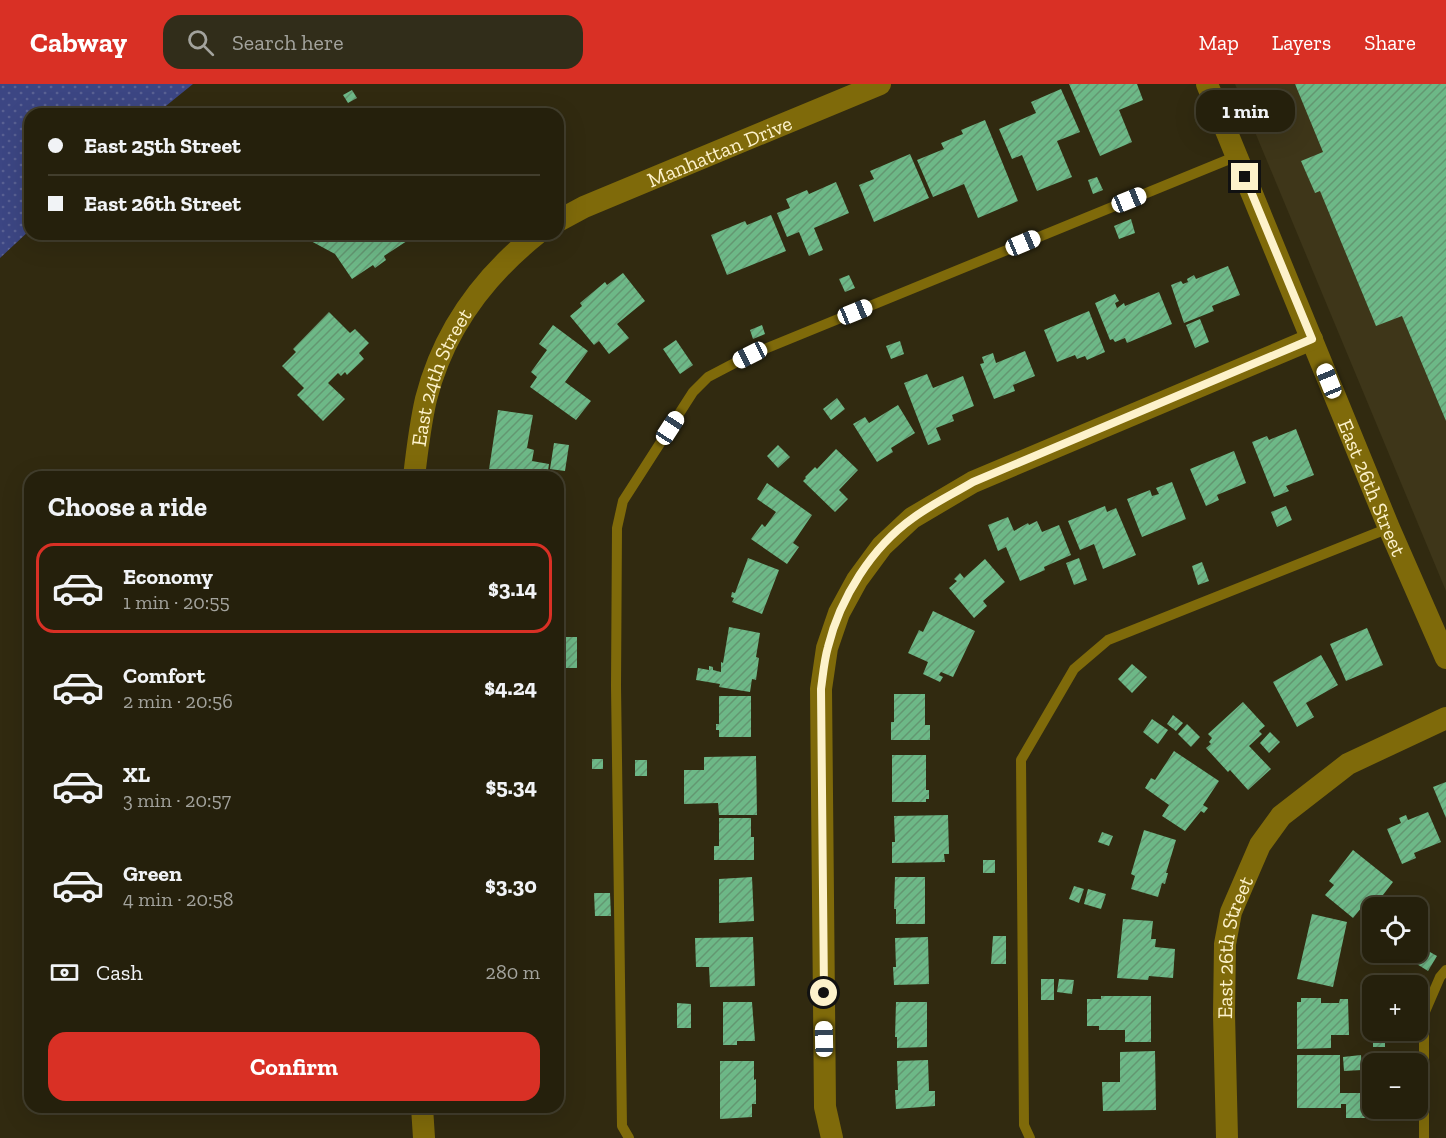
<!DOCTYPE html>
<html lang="en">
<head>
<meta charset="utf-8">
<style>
  body { margin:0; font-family:"Zilla Slab",serif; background:#312d1a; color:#f1f3f6; height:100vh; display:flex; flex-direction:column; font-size:22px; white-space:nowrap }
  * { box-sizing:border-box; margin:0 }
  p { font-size:20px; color:#a3a39d }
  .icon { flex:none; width:33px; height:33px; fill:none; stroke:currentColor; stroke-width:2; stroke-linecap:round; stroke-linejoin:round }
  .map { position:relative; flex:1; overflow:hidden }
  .sheet { position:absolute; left:24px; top:387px; width:540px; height:642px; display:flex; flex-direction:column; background:#25200c; border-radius:18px; box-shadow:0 6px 24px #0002,0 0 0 2px #423e2d }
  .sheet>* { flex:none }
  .banner { position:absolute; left:24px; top:24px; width:540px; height:132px; border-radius:18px; box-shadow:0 6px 24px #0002,0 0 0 2px #423e2d; display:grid; align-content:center; height:132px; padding:0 24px; background:#25200c }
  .tools { position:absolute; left:1362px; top:813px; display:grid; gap:12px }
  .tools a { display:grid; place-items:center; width:66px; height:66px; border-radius:12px; background:#25200c; box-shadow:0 6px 24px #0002,0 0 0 2px #423e2d; font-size:30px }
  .end { position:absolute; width:27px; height:27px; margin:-14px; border:8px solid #fdf2cb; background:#111; box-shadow:0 0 0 3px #111 }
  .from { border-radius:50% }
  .bubble { position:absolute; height:42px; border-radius:18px; background:#25200c; box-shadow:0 6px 24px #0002,0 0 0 2px #423e2d; font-size:20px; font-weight:700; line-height:42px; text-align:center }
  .car { position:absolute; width:18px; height:36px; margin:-18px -9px; border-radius:8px; box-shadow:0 0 4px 2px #0007; background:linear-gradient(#fff 24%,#345 0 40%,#fff 0 76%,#345 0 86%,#fff 0) }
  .banner b { display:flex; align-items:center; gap:21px; height:57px; font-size:22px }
  .banner b+b { border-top:2px solid #423e2d }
  .banner i { width:15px; height:15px; background:#f1f3f6 }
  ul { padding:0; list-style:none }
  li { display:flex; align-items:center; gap:18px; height:90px; margin:0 12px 9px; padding:0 12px; border:3px solid transparent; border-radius:18px }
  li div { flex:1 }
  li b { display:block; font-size:22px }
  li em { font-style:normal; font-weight:700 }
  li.current { border-color:#d93025 }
  li>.icon { width:54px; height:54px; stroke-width:1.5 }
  h2 { padding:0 24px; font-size:27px; line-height:72px }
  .pay { display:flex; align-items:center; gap:15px; height:66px; padding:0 24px; font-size:22px }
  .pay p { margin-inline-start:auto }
  .primary-button { display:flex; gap:12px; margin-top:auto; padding:12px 24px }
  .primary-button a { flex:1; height:69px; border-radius:18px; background:#d93025; color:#fff; font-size:24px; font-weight:700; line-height:69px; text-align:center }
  header { display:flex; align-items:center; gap:36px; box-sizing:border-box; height:84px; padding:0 30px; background:#d93025; color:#fff }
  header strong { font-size:28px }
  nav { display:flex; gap:33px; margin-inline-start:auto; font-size:21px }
  .search { width:420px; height:54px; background:#312d1a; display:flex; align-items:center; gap:15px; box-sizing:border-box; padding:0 21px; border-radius:18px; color:#a3a39d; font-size:22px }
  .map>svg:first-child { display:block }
  .built { fill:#3e3619 }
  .park { fill:url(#park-dots) }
  .building { fill:url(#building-hatch) }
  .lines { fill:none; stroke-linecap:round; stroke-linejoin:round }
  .lane { stroke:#7f6a0a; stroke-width:10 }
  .street { stroke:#7f6a0a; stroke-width:22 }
  .route { stroke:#fdf2cb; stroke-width:8 }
  .labels { text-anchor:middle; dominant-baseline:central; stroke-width:6; stroke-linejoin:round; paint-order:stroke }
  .street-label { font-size:21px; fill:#fdf2cb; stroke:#272006 }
</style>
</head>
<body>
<header>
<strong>Cabway</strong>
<div class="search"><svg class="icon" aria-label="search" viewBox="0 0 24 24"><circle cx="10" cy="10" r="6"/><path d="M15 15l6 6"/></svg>Search here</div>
<nav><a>Map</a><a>Layers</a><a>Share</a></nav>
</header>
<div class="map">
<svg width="1446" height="1054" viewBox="0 0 1446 1054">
  <defs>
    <pattern id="park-dots" width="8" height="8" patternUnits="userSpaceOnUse" patternTransform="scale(1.5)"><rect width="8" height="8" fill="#3c4683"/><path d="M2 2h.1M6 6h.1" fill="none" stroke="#596193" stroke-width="1.8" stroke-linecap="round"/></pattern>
    <pattern id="building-hatch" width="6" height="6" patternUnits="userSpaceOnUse" patternTransform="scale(1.5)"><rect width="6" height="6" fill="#6db887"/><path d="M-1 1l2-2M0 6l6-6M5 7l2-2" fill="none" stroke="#639771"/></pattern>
  </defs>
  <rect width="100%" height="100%" fill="#312a10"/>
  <path class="built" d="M1235 0H1446V507Z"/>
  <path class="park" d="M0 0H193L156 30H30V146L0 174Z"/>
  <g class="building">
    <path d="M1069 0H1137L1143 16 1119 26 1132 58 1100 72Z"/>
    <path d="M1295 0H1446V337L1402 232 1376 242 1320 107 1315 109 1301 77 1323 68Z"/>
    <path d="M1061 5 1080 48 1057 57 1072 93 1037 107 1022 71 1012 75 999 45 1036 29 1031 18Z"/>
    <path d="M352 6 357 14 348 19 343 11Z"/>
    <path d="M985 36 1018 117 978 134 964 100 933 113 917 76 944 65 941 59 963 50 961 46Z"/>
    <path d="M910 70 929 114 874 138 859 101 874 95 870 87Z"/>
    <path d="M1097 93 1103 106 1093 110 1088 96Z"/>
    <path d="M836 98 849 129 814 144 823 166 809 172 799 148 787 153 777 129 790 124 786 115 807 106 809 110Z"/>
    <path d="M771 131 786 167 727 191 711 151 745 137 747 141Z"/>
    <path d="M1131 135 1135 149 1119 155 1114 142Z"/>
    <path d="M312 150H424L411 158 410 155 384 172 386 176 375 184 373 181 352 195 335 170 309 156Z"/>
    <path d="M1228 182 1240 211 1212 222 1214 227 1184 239 1171 201 1181 197 1183 200 1188 198 1187 195 1194 191 1196 195Z"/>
    <path d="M623 189 645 217 617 240 629 254 609 270 599 257 594 261 570 232 582 222 580 219 605 198 607 201Z"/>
    <path d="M849 191 855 204 845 208 839 195Z"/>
    <path d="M1159 208 1172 240 1127 259 1125 254 1115 258 1113 255 1110 256 1095 219 1115 210 1119 217 1115 219 1117 224 1124 219 1125 222Z"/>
    <path d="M1089 227 1105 268 1087 276 1085 272 1077 275 1075 271 1057 278 1044 246Z"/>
    <path d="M329 228 350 249 355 245 369 259 359 269 364 275 347 291 345 288 341 292 338 289 328 299 345 315 323 337 297 311 304 304 282 282 296 268 293 265Z"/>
    <path d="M1200 235 1209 258 1195 264 1186 241Z"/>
    <path d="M553 241 588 267 565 298 591 317 576 336 530 303 537 293 531 288 547 266 539 260Z"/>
    <path d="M762 241 765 250 753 255 750 246Z"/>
    <path d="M676 256 693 281 680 290 663 265Z"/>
    <path d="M900 257 904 270 891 275 886 262Z"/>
    <path d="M1025 267 1035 292 1013 301 1015 307 994 315 980 280 984 279 982 273 993 269 996 279Z"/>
    <path d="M927 290 933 304 963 292 974 322 952 331 954 337 936 344 941 356 928 361 904 299Z"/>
    <path d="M837 314 845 325 831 336 823 325Z"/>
    <path d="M898 321 915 349 891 364 893 368 877 378 853 340 865 333 869 339Z"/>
    <path d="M498 326 533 331 527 364 534 366 532 377 549 380 547 393 488 392Z"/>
    <path d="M1296 345 1314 391 1286 402 1289 407 1274 413 1252 358 1267 352 1269 356Z"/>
    <path d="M554 359 569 361 565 387 550 385Z"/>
    <path d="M778 361 790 373 778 384 767 372Z"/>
    <path d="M836 365 858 386 839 406 848 415 835 428 803 397 806 394 805 393 815 383 817 385Z"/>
    <path d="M1234 367 1246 399 1217 411 1219 416 1206 422 1190 385Z"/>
    <path d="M1172 398 1186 435 1142 453 1127 415 1150 406 1152 412 1159 410 1156 404Z"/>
    <path d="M767 399 812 431 793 459 799 463 787 480 751 455 762 440 765 443 776 428 757 415Z"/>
    <path d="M1105 422 1107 428 1116 424 1136 471 1103 485 1094 460 1080 466 1068 437Z"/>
    <path d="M1286 422 1292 436 1277 443 1271 428Z"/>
    <path d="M1008 433 1014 447 1028 439 1029 441 1037 437 1042 448 1059 441 1071 471 1044 483 1045 486 1020 497 1006 463 998 467 988 441Z"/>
    <path d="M748 474 779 486 762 530 732 518 734 514 731 513 732 508 735 509Z"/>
    <path d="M1079 474 1087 496 1074 501 1066 479Z"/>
    <path d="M985 475 1005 498 983 517 987 522 974 534 949 504 957 497 954 495 960 489 964 494Z"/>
    <path d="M1202 478 1209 497 1198 501 1192 482Z"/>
    <path d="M933 527 975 547 953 593 941 588 939 591 943 593 940 598 923 590 928 578 908 569 919 546 923 548Z"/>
    <path d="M729 543 760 549 756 573 759 574 756 596 752 595 750 608 719 603 720 600 696 596 698 584 709 586V582L713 583V586L721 588V578L723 579Z"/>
    <path d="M1367 544 1383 581 1346 597 1330 560Z"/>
    <rect x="558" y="553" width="19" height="31"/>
    <path d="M1321 571 1338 601 1306 619 1314 633 1297 643 1273 598Z"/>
    <path d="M1132 580 1147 593 1132 609 1118 595Z"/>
    <path d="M894 610H925V641H930V656H891V638H894Z"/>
    <path d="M719 612H751V653H719V646H716V640H719Z"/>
    <path d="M1243 618 1265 642 1259 647 1262 650 1249 662 1271 685 1248 706 1230 686 1228 688 1206 664 1211 660 1209 658 1212 654 1208 650Z"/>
    <path d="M1173 631 1183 639 1176 647 1167 640Z"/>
    <path d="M1152 635 1168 646 1158 660 1143 648Z"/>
    <path d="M1187 640 1200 653 1191 663 1178 650Z"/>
    <path d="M1270 648 1280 658 1269 669 1260 659Z"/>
    <path d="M1174 667 1219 697 1203 721 1208 724 1204 729 1201 727 1185 747 1162 732 1169 721 1145 704 1151 694 1155 696Z"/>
    <path d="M892 671H926V706H929V715H926V718H892Z"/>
    <path d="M756 672 757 731H719L718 719 684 720V686H704V673Z"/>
    <rect x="592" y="675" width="11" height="10"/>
    <rect x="635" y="676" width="12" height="16"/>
    <path d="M1446 698V734L1433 703Z"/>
    <path d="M1428 728 1441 758 1414 769 1416 774 1402 780 1387 745 1401 739 1399 734 1406 731 1408 736Z"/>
    <path d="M948 731 949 770H944L945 778 892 779V758H895L894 732Z"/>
    <path d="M719 734H751V753H754V776H714V762H719Z"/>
    <path d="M1144 746 1176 756 1166 789H1168L1165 800 1162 799 1158 813 1131 805 1135 792 1131 790Z"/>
    <path d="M1102 748 1113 752 1109 762 1098 758Z"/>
    <path d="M1353 766 1393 798 1369 829 1362 823 1353 834 1325 811 1334 801 1329 797Z"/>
    <rect x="983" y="776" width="12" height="13"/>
    <path d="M752 793 754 837 719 839V795Z"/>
    <path d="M895 793H925V840H896V825H894Z"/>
    <path d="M1074 802 1084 805 1079 819 1069 815Z"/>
    <path d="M1088 805 1106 810 1101 825 1084 820Z"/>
    <path d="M594 809H610L611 832H595Z"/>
    <path d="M1312 830 1347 838 1333 903 1297 895Z"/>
    <path d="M1123 835 1153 837 1151 855H1156L1155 863 1175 865 1173 894 1149 892 1148 896 1117 894Z"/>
    <path d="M993 852H1006V880H991Z"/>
    <path d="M753 853 755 902 710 903 709 883H696L695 854Z"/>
    <path d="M928 853 929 900 894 901 893 883H896L895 854Z"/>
    <path d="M1421 863 1437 872 1428 887 1412 877Z"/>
    <rect x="1041" y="895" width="13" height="21"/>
    <path d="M1059 895 1074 896 1072 910 1057 908Z"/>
    <path d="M1101 912H1151V958H1125V946H1099V942H1087V915H1101Z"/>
    <path d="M1301 914H1321V919H1339L1340 915H1348L1349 951H1331V964L1297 965V918H1301Z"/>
    <path d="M723 918H752L755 957H737V961H723Z"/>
    <path d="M896 918H927V963L897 964V953H895Z"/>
    <path d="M677 919 691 920V944H677Z"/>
    <path d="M1373 952 1385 953V963H1373Z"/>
    <path d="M1155 967 1156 1026 1103 1027 1102 998H1120V968Z"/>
    <path d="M1297 971H1340V1009H1372V1024H1396V1034H1346V1020H1341V1024H1297Z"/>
    <path d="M1361 971 1362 986 1344 987 1343 973Z"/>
    <path d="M928 976 929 1007H935V1022L896 1025 895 1006H898L897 977Z"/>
    <path d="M720 977H754V996L756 995V1020H752V1033L720 1035Z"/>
  </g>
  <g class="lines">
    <g class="lane">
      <path d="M629 1054 622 1042 616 602 617 444 623 417 693 308 708 293 750 271 1237 72"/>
      <path d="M1030 1054 1024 1041 1021 676 1074 585 1108 556 1389 444"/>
      <path d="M1424 1054V930L1440 893 1446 886"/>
    </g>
    <g class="street">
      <path id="s1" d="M1207 0 1389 444 1446 574"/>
      <path id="s2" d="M558 137 584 123 880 0"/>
      <path id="s3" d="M414 393C417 367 420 341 426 315 443 248 483 193 537 150"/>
      <path d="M422 1023 424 1054"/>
      <path d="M832 1054 825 1023 821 605 827 564 839 529 857 496 882 462 912 434 973 398 1312 255"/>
      <path id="s4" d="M1227 1054 1224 930 1225 860 1231 828 1260 761 1281 732 1348 680 1446 634"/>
    </g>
  </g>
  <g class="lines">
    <path class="route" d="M824 909 821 605C823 591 824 577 828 563 840 514 872 463 913 434 932 420 953 410 973 398L1312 255 1245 93"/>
  </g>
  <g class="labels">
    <g class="street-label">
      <text stroke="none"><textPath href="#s2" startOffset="176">Manhattan Drive</textPath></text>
      <text stroke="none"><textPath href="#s3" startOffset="104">East 24th Street</textPath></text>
      <text stroke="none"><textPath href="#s1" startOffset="436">East 26th Street</textPath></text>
      <text stroke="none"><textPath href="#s4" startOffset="192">East 26th Street</textPath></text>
    </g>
  </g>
</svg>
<div class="tools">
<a><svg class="icon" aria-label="locate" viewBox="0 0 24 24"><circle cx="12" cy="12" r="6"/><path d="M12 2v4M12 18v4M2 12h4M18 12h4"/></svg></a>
<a>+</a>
<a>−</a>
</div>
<i class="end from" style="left:824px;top:909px"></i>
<i class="end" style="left:1245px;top:93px"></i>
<div class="bubble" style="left:1196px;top:6px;width:99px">1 min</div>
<i class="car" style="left:1129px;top:116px;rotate:68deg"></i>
<i class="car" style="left:1023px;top:159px;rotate:67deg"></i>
<i class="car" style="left:855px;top:228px;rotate:68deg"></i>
<i class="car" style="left:750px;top:271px;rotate:243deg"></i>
<i class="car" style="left:1329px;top:297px;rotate:338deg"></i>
<i class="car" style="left:670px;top:344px;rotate:33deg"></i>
<i class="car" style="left:824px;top:955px;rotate:359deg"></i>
<div class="banner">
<b><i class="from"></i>East 25th Street</b>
<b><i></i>East 26th Street</b>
</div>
<section class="sheet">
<h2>Choose a ride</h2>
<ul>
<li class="current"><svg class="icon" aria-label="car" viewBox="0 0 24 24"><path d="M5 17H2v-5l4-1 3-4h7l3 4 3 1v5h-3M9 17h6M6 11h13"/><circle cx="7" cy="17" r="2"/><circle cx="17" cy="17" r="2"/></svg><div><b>Economy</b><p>1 min · 20:55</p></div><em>$3.14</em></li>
<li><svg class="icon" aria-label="car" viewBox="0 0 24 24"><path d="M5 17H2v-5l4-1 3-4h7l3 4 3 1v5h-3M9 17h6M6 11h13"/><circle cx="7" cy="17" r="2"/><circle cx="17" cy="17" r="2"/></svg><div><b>Comfort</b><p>2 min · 20:56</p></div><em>$4.24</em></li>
<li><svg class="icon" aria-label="car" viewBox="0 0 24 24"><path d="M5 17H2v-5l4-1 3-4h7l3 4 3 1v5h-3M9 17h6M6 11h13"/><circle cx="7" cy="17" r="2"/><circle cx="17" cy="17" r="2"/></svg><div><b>XL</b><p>3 min · 20:57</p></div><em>$5.34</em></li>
<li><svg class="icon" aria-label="car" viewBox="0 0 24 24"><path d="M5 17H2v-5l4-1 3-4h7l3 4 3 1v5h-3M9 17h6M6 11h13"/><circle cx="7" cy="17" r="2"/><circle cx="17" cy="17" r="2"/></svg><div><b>Green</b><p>4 min · 20:58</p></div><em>$3.30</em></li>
</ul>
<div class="pay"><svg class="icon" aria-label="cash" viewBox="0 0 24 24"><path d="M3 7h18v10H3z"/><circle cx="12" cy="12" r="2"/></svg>Cash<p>280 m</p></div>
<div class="primary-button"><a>Confirm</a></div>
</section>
</div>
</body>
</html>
